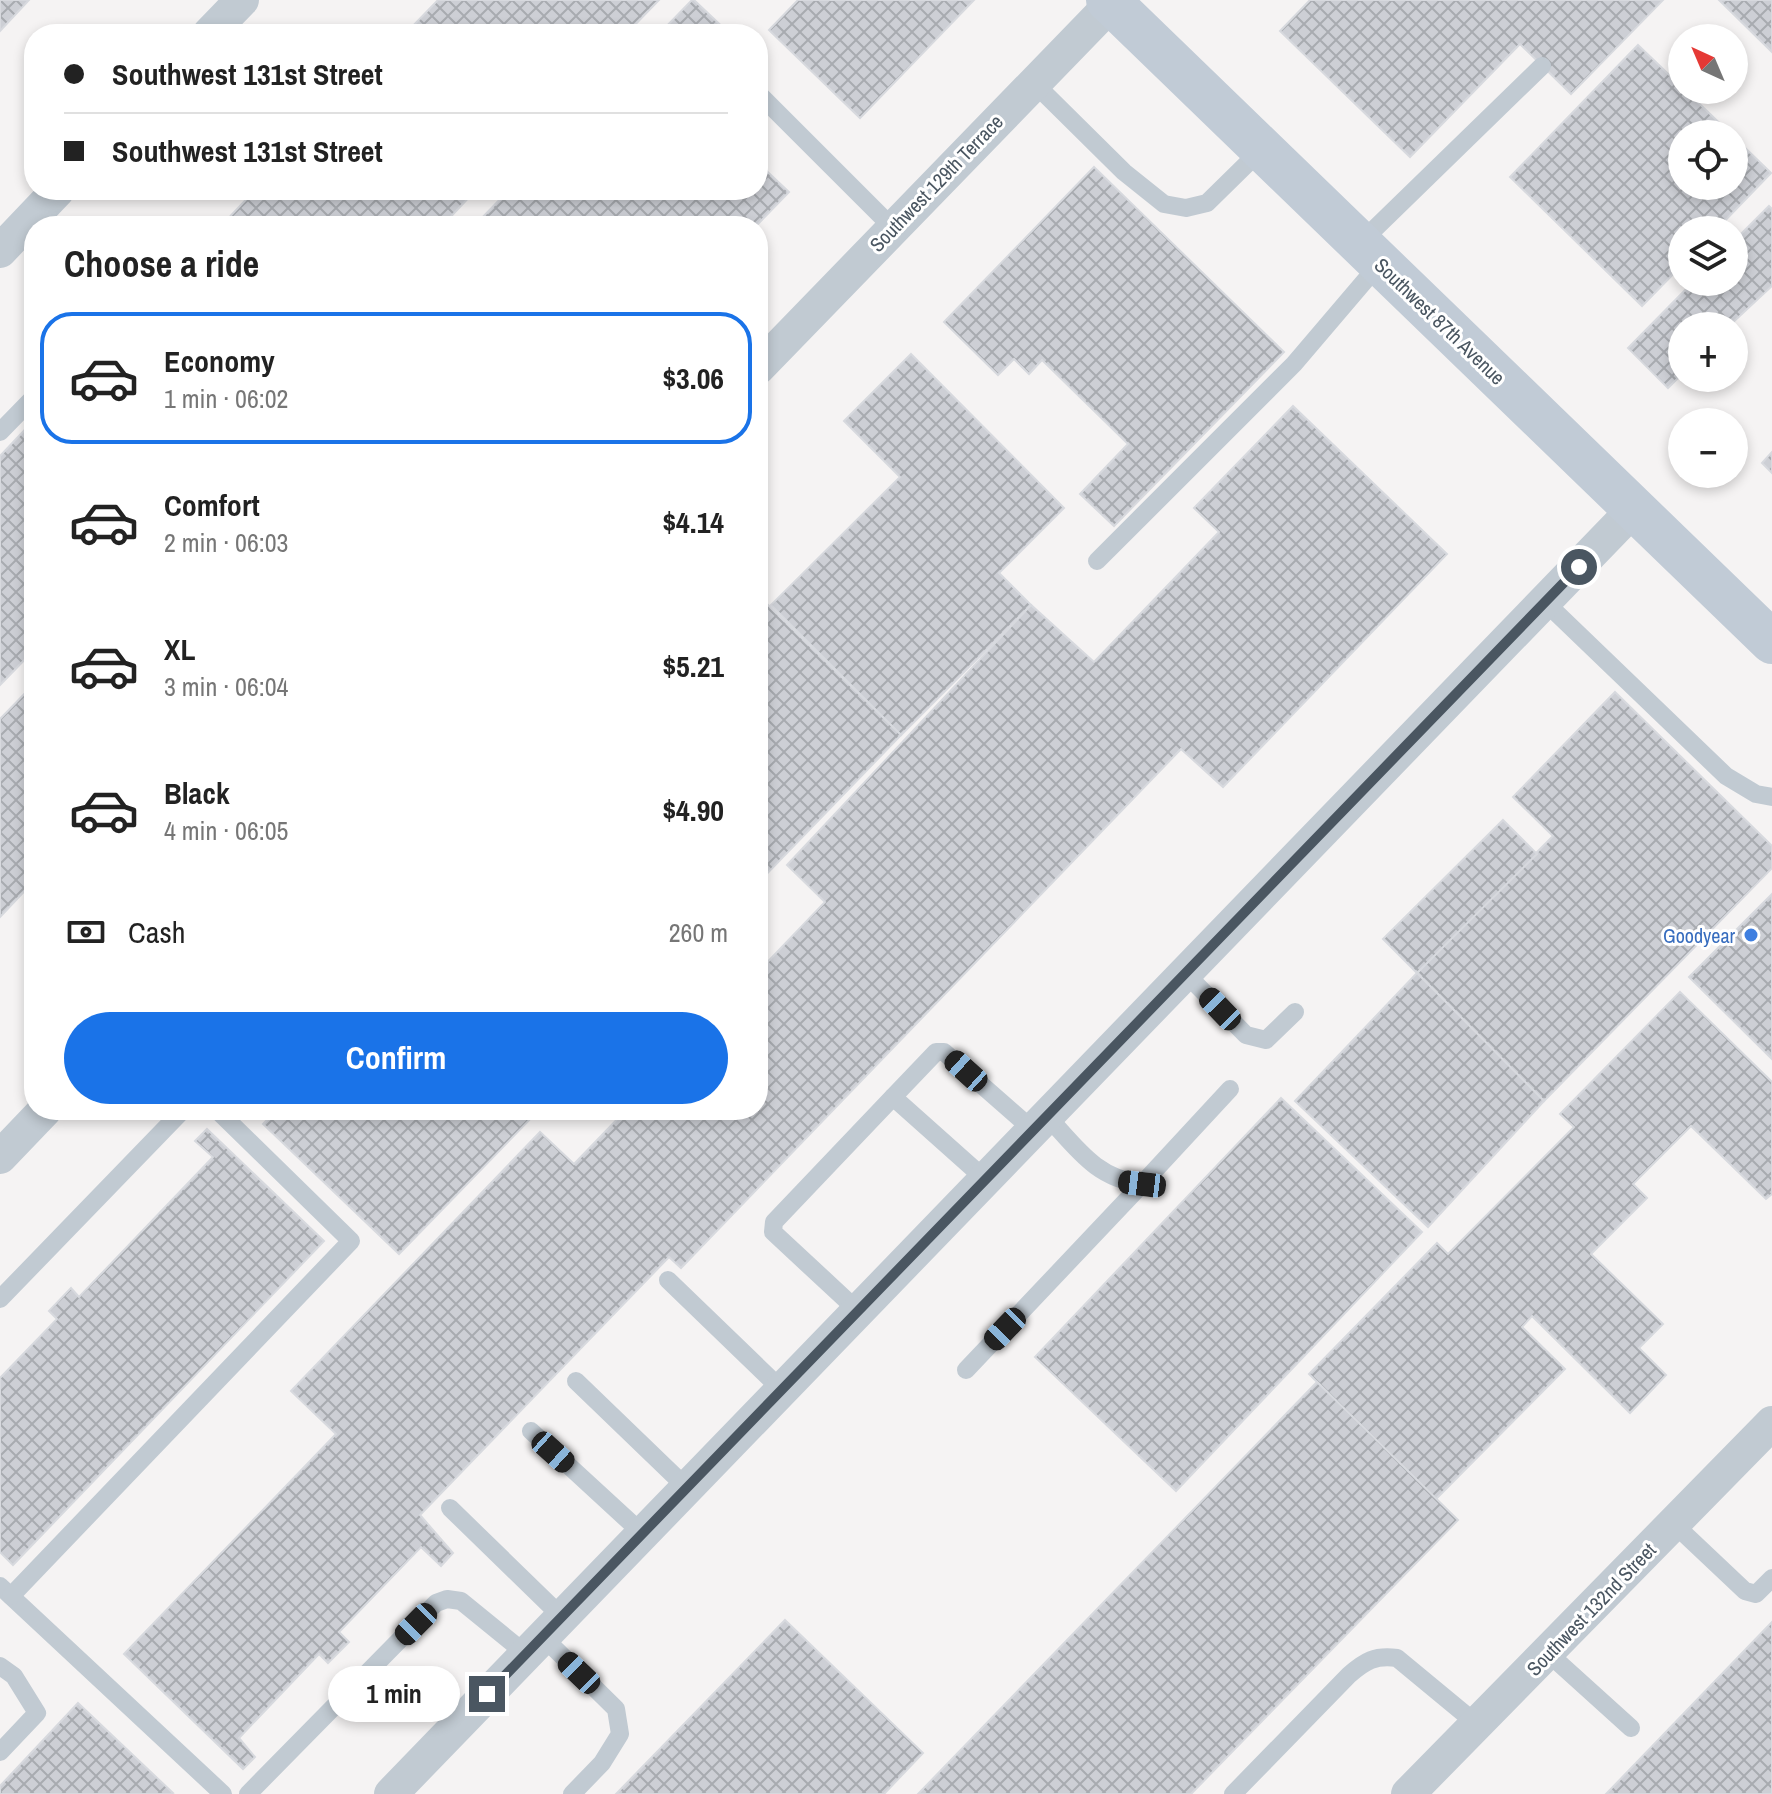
<!DOCTYPE html>
<html lang="en">
<head>
<meta charset="utf-8">
<style>
  body { margin:0; font-family:"Archivo Narrow",sans-serif; background:#f6f6f6; color:#222; height:100vh; display:flex; flex-direction:column; font-size:30px; white-space:nowrap }
  * { box-sizing:border-box; margin:0 }
  p { font-size:26px; color:#767676 }
  .icon { flex:none; width:44px; height:44px; fill:none; stroke:currentColor; stroke-width:2; stroke-linecap:round; stroke-linejoin:round }
  .map { position:relative; flex:1; overflow:hidden }
  .sheet { position:absolute; left:24px; top:216px; width:744px; height:904px; display:flex; flex-direction:column; background:#fff; border-radius:32px; box-shadow:0 4px 12px #0003 }
  .sheet>* { flex:none }
  .guide { position:absolute; left:24px; top:24px; width:744px; height:176px; border-radius:32px; box-shadow:0 4px 12px #0003; display:grid; align-content:center; height:176px; padding:0 40px; background:#fff }
  .needle { width:52px; rotate:316deg }
  .tools { position:absolute; left:1668px; top:24px; display:grid; gap:16px }
  .tools a { display:grid; place-items:center; width:80px; height:80px; border-radius:50%; background:#fff; box-shadow:0 4px 12px #0003; font-size:40px }
  .end { position:absolute; width:36px; height:36px; margin:-18px; border:10px solid #4a5661; background:#fff; box-shadow:0 0 0 4px #fff }
  .from { border-radius:50% }
  .bubble { position:absolute; height:56px; border-radius:28px; background:#fff; box-shadow:0 4px 12px #0003; font-size:26px; font-weight:800; line-height:56px; text-align:center }
  .car { position:absolute; width:24px; height:48px; margin:-24px -12px; border-radius:10px; box-shadow:0 0 6px 2px #0007; background:linear-gradient(#222 24%,#8ab4d8 0 40%,#222 0 76%,#8ab4d8 0 86%,#222 0) }
  .guide b { display:flex; align-items:center; gap:28px; height:76px; font-size:30px }
  .guide b+b { border-top:2px solid #e0e0e0 }
  .guide i { width:20px; height:20px; background:#222 }
  ul { padding:0; list-style:none }
  li { display:flex; align-items:center; gap:24px; height:132px; margin:0 16px 12px; padding:0 24px; border:4px solid transparent; border-radius:32px }
  li div { flex:1 }
  li b { display:block; font-size:30px }
  li em { font-style:normal; font-weight:800 }
  li.on { border-color:#1a73e8 }
  li>.icon { width:72px; height:72px; stroke-width:1.5 }
  h2 { padding:0 40px; font-size:36px; line-height:96px }
  .pay { display:flex; align-items:center; gap:20px; height:88px; padding:0 40px; font-size:30px }
  .pay p { margin-inline-start:auto }
  .cta { display:flex; gap:16px; margin-top:auto; padding:16px 40px }
  .cta a { flex:1; height:92px; border-radius:48px; background:#1a73e8; color:#fff; font-size:32px; font-weight:800; line-height:92px; text-align:center }
  .map>svg:first-child { display:block }
  .building { fill:url(#building-cross-hatch); stroke:#d7d9de; stroke-width:2 }
  .lines { fill:none; stroke-linecap:round; stroke-linejoin:round }
  .lane { stroke:#c1cad2; stroke-width:18 }
  .street { stroke:#c1cad2; stroke-width:34 }
  .secondary { stroke:#c1cbd6; stroke-width:44 }
  .route { stroke:#4a5661; stroke-width:10 }
  .shop-dot { fill:#3f7fe0; stroke:#fff; stroke-width:3 }
  .labels { text-anchor:middle; dominant-baseline:central; stroke-width:6; stroke-linejoin:round; paint-order:stroke }
  .street-label { font-size:20px; fill:#4a5661; stroke:#fff }
  .shop-label { font-size:20px; fill:#366cbe; stroke:#fff; text-anchor:end }
</style>
</head>
<body>
<div class="map">
<svg width="1772" height="1794" viewBox="0 0 1772 1794">
  <defs>
    <pattern id="building-cross-hatch" width="8" height="8" patternUnits="userSpaceOnUse" patternTransform="scale(2)"><rect width="8" height="8" fill="#cdcfd5"/><path d="M0 0l8 8M0 8l8-8" fill="none" stroke="#a8abb0"/></pattern>
  </defs>
  <rect width="100%" height="100%" fill="#f5f3f3"/>
  <g class="building">
    <path d="M0 0H29L0 31Z"/>
    <path d="M438 0H659L626 34H405Z"/>
    <path d="M692 0H694L730 34H659Z"/>
    <path d="M798 0H974L860 118 769 30Z"/>
    <path d="M1310 0H1663L1571 94 1520 44 1410 157 1280 31Z"/>
    <path d="M1719 0H1772V52Z"/>
    <path d="M1638 45 1731 134H1682V186H1734V137L1771 173 1716 230H1682V265L1642 306 1510 177Z"/>
    <path d="M758 163 789 192 756 226H474L509 190H758Z"/>
    <path d="M1094 167 1284 352 1114 526 1080 494 1128 444 1042 360 1029 374 1014 359 998 375 944 322Z"/>
    <path d="M255 190H476L442 226H221Z"/>
    <path d="M1769 206 1772 209V286L1729 326H1682V374L1668 388 1628 348 1693 282H1734V241Z"/>
    <path d="M911 354 1064 508 999 573 1031 605 901 735 771 605 900 477 844 421Z"/>
    <path d="M1293 406 1447 554 1223 787 1181 749 681 1268 669 1257 420 1515 453 1553 441 1566 421 1547 339 1632 349 1642 328 1663 319 1654 239 1738 255 1757 243 1769 124 1654 336 1434 291 1391 540 1132 574 1164 626 1110H758V972L825 902 787 865 1031 605 1094 662 1219 532 1194 508Z"/>
    <path d="M34 420V650L0 685V456Z"/>
    <path d="M1772 452V473L1762 463Z"/>
    <path d="M763 600 901 735 758 883V606Z"/>
    <path d="M34 684V881L0 917V719Z"/>
    <path d="M1615 692 1772 846V868L1544 1101 1417 973 1553 836 1513 797Z"/>
    <path d="M1503 820 1537 854 1417 973 1383 939Z"/>
    <path d="M1772 894V1059L1689 977Z"/>
    <path d="M1417 973 1544 1101 1428 1227 1295 1101Z"/>
    <path d="M1680 992 1772 1082V1194L1766 1199 1691 1126 1633 1184 1647 1198 1591 1254 1663 1324 1639 1348 1666 1375 1630 1413 1532 1316 1522 1327 1565 1369 1436 1499 1309 1374 1437 1243 1448 1254 1574 1127 1560 1114Z"/>
    <path d="M1281 1098 1422 1232 1176 1491 1035 1357Z"/>
    <path d="M276 1110H539L399 1254 263 1124Z"/>
    <path d="M207 1129 324 1241 13 1565 0 1552V1378L57 1319 49 1311 71 1288 79 1297 213 1157 195 1141Z"/>
    <path d="M1317 1382 1458 1520 1191 1794H918Z"/>
    <path d="M785 1620 923 1753 884 1794H616Z"/>
    <path d="M1772 1622V1794H1606Z"/>
    <path d="M78 1703 173 1793 171 1794H0V1786Z"/>
  </g>
  <g class="lines">
    <g class="lane">
      <path d="M1033 82 1124 172 1164 204 1186 208 1207 203 1262 149"/>
      <path d="M758 93 893 228"/>
      <path d="M1359 244 1542 66"/>
      <path d="M0 432 34 397"/>
      <path d="M1097 561 1294 364 1380 263"/>
      <path d="M1544 601 1726 776 1756 794 1772 797"/>
      <path d="M1185 973 1246 1035 1266 1040 1295 1012"/>
      <path d="M893 1097 936 1052H944L1033 1130"/>
      <path d="M1046 1115C1077 1148 1095 1178 1142 1184L1230 1089"/>
      <path d="M668 1280 782 1390"/>
      <path d="M0 1299 183 1110"/>
      <path d="M858 1311 773 1232 774 1222 893 1097 985 1179"/>
      <path d="M966 1370 1142 1184"/>
      <path d="M576 1381 687 1488"/>
      <path d="M531 1431 643 1534"/>
      <path d="M450 1508 562 1617"/>
      <path d="M1674 1524 1745 1591 1756 1594 1772 1578"/>
      <path d="M0 1586 223 1794"/>
      <path d="M11 1596 351 1241 217 1110"/>
      <path d="M543 1637 616 1709 620 1734 602 1763 572 1794"/>
      <path d="M1548 1653 1631 1728"/>
      <path d="M0 1666 14 1676 37 1713 0 1752"/>
      <path d="M248 1794 436 1603 447 1599 461 1601 526 1654"/>
      <path d="M1233 1794 1349 1675C1365 1661 1375 1655 1397 1658L1478 1725"/>
    </g>
    <g class="street">
      <path d="M209 34 242 0"/>
      <path d="M0 251 58 190"/>
      <path d="M758 368 1115 0"/>
      <path d="M0 1157 45 1110"/>
      <path d="M391 1794 1634 509"/>
      <path d="M1408 1794 1772 1423"/>
    </g>
    <path class="secondary" d="M1108 0 1772 642"/>
  </g>
  <g class="lines">
    <path class="route" d="M487 1694 1579 567"/>
  </g>
  <circle class="shop-dot" cx="1751" cy="935" r="8"/>
  <g class="labels">
    <g class="street-label">
      <text transform="translate(936 183) rotate(-46)">Southwest 129th Terrace</text>
      <text transform="translate(1440 321) rotate(44)">Southwest 87th Avenue</text>
      <text transform="translate(1591 1609) rotate(-46)">Southwest 132nd Street</text>
    </g>
    <g class="shop-label">
      <text x="1735" y="935">Goodyear</text>
    </g>
  </g>
</svg>
<div class="tools">
<a><svg class="needle" viewBox="-14 -14 28 28"><path d="M0-13l5 13h-10z" fill="#e53935"/><path d="M0 13l5-13h-10z" fill="#767676"/></svg></a>
<a><svg class="icon" aria-label="locate" viewBox="0 0 24 24"><circle cx="12" cy="12" r="6"/><path d="M12 2v4M12 18v4M2 12h4M18 12h4"/></svg></a>
<a><svg class="icon" aria-label="layers" viewBox="0 0 24 24"><path d="M12 4l9 5-9 5-9-5zM3 14l9 5 9-5"/></svg></a>
<a>+</a>
<a>−</a>
</div>
<i class="end from" style="left:1579px;top:567px"></i>
<i class="end" style="left:487px;top:1694px"></i>
<div class="bubble" style="left:328px;top:1666px;width:132px">1 min</div>
<i class="car" style="left:1220px;top:1009px;rotate:316deg"></i>
<i class="car" style="left:966px;top:1071px;rotate:312deg"></i>
<i class="car" style="left:1142px;top:1184px;rotate:277deg"></i>
<i class="car" style="left:1005px;top:1329px;rotate:224deg"></i>
<i class="car" style="left:553px;top:1452px;rotate:132deg"></i>
<i class="car" style="left:416px;top:1624px;rotate:225deg"></i>
<i class="car" style="left:579px;top:1673px;rotate:314deg"></i>
<div class="guide">
<b><i class="from"></i>Southwest 131st Street</b>
<b><i></i>Southwest 131st Street</b>
</div>
<section class="sheet">
<h2>Choose a ride</h2>
<ul>
<li class="on"><svg class="icon" aria-label="car" viewBox="0 0 24 24"><path d="M5 17H2v-5l4-1 3-4h7l3 4 3 1v5h-3M9 17h6M6 11h13"/><circle cx="7" cy="17" r="2"/><circle cx="17" cy="17" r="2"/></svg><div><b>Economy</b><p>1 min · 06:02</p></div><em>$3.06</em></li>
<li><svg class="icon" aria-label="car" viewBox="0 0 24 24"><path d="M5 17H2v-5l4-1 3-4h7l3 4 3 1v5h-3M9 17h6M6 11h13"/><circle cx="7" cy="17" r="2"/><circle cx="17" cy="17" r="2"/></svg><div><b>Comfort</b><p>2 min · 06:03</p></div><em>$4.14</em></li>
<li><svg class="icon" aria-label="car" viewBox="0 0 24 24"><path d="M5 17H2v-5l4-1 3-4h7l3 4 3 1v5h-3M9 17h6M6 11h13"/><circle cx="7" cy="17" r="2"/><circle cx="17" cy="17" r="2"/></svg><div><b>XL</b><p>3 min · 06:04</p></div><em>$5.21</em></li>
<li><svg class="icon" aria-label="car" viewBox="0 0 24 24"><path d="M5 17H2v-5l4-1 3-4h7l3 4 3 1v5h-3M9 17h6M6 11h13"/><circle cx="7" cy="17" r="2"/><circle cx="17" cy="17" r="2"/></svg><div><b>Black</b><p>4 min · 06:05</p></div><em>$4.90</em></li>
</ul>
<div class="pay"><svg class="icon" aria-label="cash" viewBox="0 0 24 24"><path d="M3 7h18v10H3z"/><circle cx="12" cy="12" r="2"/></svg>Cash<p>260 m</p></div>
<div class="cta"><a>Confirm</a></div>
</section>
</div>
</body>
</html>
